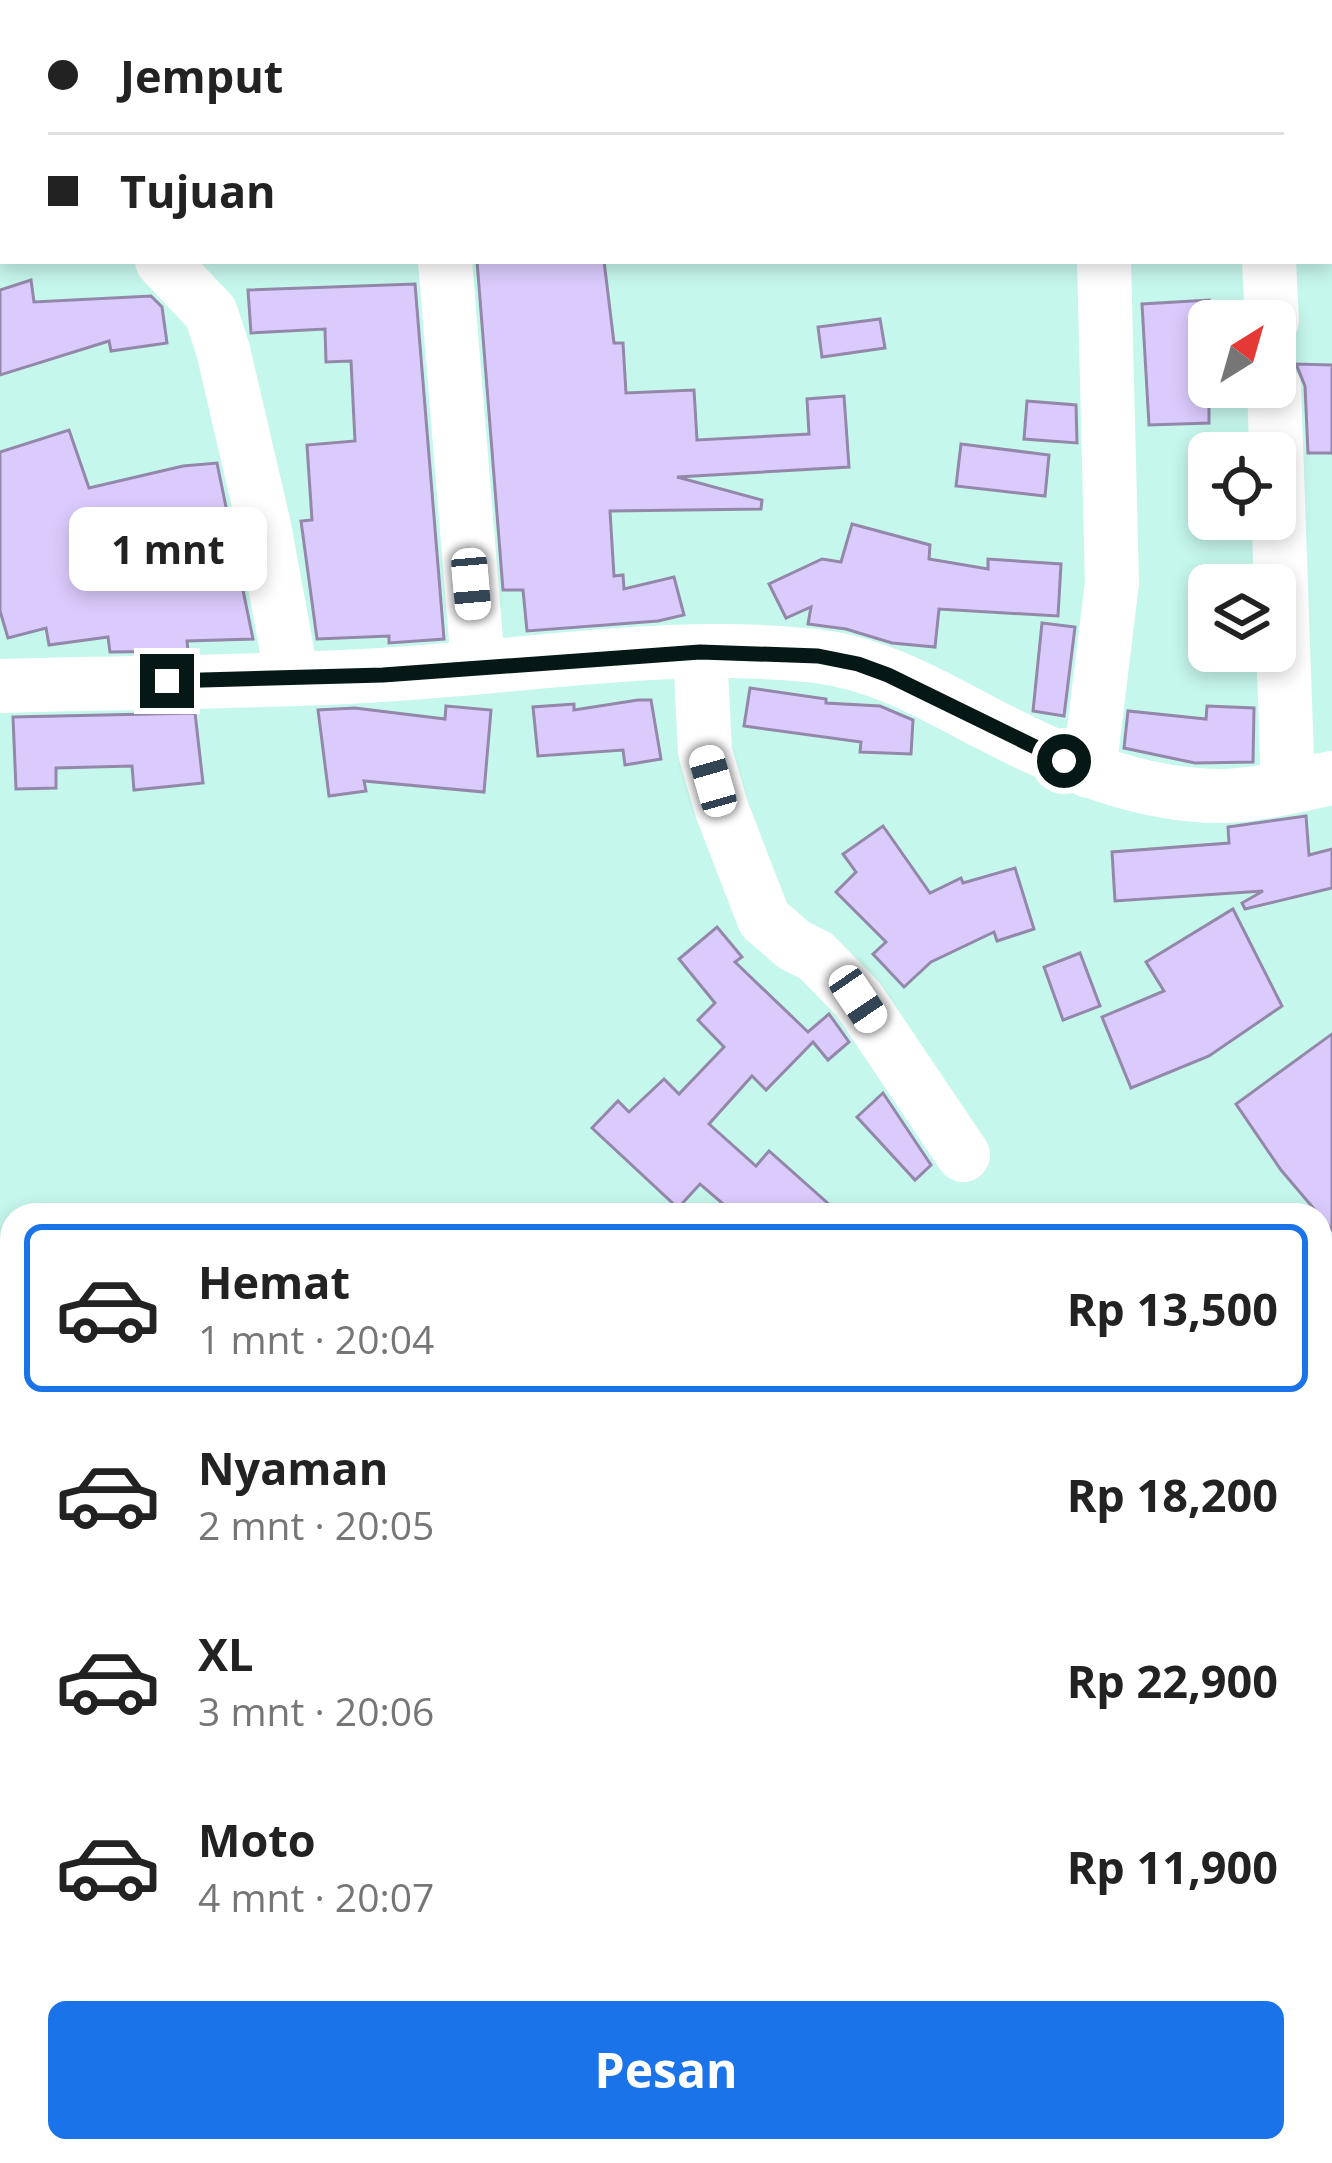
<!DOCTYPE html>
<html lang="id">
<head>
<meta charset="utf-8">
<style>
  body { margin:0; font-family:"Open Sans",sans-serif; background:#f6f6f6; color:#222; height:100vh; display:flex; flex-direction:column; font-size:45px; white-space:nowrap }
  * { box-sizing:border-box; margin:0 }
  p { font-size:39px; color:#767676 }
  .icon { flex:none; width:66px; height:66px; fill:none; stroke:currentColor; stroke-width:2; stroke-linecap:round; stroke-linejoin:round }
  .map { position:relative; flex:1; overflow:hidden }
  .sheet { position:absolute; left:0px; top:1203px; width:1332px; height:960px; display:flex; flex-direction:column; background:#fff; border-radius:36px 36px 0 0; box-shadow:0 6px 18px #0003 }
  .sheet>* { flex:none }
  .banner { position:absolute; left:0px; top:0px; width:1332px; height:264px; box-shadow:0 6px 18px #0003; display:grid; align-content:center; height:264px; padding:0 48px; background:#fff }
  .needle { width:78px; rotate:37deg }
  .buttons { position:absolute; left:1188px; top:300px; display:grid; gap:24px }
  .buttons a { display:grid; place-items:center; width:108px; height:108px; border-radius:18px; background:#fff; box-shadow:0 6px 18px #0003; font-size:60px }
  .end { position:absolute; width:54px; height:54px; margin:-27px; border:15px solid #061815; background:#fff; box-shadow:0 0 0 6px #fff }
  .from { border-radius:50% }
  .bubble { position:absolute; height:84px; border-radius:18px; background:#fff; box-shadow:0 6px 18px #0003; font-size:39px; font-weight:700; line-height:84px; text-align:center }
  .car { position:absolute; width:36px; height:72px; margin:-36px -18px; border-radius:15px; box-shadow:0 0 9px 3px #0007; background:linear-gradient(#fff 24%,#345 0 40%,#fff 0 76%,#345 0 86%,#fff 0) }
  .banner b { display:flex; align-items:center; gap:42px; height:114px; font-size:45px }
  .banner b+b { border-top:3px solid #e0e0e0 }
  .banner i { width:30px; height:30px; background:#222 }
  ul { padding:21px 0 0; list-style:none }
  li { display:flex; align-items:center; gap:36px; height:168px; margin:0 24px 18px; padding:0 24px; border:6px solid transparent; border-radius:18px }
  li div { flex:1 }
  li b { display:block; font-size:45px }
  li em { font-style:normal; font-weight:700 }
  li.current { border-color:#1a73e8 }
  li>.icon { width:108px; height:108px; stroke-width:1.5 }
  .cta { display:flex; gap:24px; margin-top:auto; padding:24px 48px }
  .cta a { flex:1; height:138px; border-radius:18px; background:#1a73e8; color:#fff; font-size:48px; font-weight:700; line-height:138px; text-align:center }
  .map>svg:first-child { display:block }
  .building { fill:#dbcbfd; stroke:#9387aa; stroke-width:3 }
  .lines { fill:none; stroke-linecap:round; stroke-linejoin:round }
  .minor { stroke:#fff; stroke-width:54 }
  .route { stroke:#061815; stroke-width:15 }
</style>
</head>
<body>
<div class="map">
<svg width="1332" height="2163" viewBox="0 0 1332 2163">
  <rect width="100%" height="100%" fill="#c6f7ec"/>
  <g class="building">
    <path d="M477 261H604L614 343H623L626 393 694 390 697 440 809 434 807 399 844 396 849 467 677 477 762 500 761 509 610 511 614 576 623 575 624 589 674 577 684 615 658 621 527 631 523 590H503Z"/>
    <path d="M31 280 34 302 151 296 162 307 167 343 111 351 109 341 0 375V290Z"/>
    <path d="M415 284 444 639 389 643V636L317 639 301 521 312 520 307 445 355 441 351 361 326 362 325 329 251 333 248 290Z"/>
    <path d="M1209 300V423L1149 425 1142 304Z"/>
    <path d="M880 319 885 348 822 357 818 327Z"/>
    <path d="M1332 365V453H1308L1305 386 1296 364Z"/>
    <path d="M1027 401 1076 405 1077 443 1024 439Z"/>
    <path d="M69 430 89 488 183 466 217 463 253 639 187 641 188 651 110 652 108 637 49 645 46 628 8 638 0 611V452Z"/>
    <path d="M961 444 1049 455 1045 496 956 486Z"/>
    <path d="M852 524 930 545 929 559 988 569V559L1061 564 1058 616 939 609 935 647 892 643 846 629 808 624 811 607 786 618 769 584 822 559 841 562Z"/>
    <path d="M1042 623 1075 627 1064 716 1033 711Z"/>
    <path d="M750 688 826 699V703L880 706 913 720 911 754 860 752 861 742 744 726Z"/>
    <path d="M638 700H651L661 759 625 765 623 750 538 756 533 707 574 704V710Z"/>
    <path d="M446 706 491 710 484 792 364 781 366 791 329 796 318 710 355 708 445 719Z"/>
    <path d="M1207 706 1254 708 1253 762 1195 763 1124 748 1128 711 1206 719Z"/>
    <path d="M195 713 203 783 134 790 132 766 56 768V788L16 789 13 717Z"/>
    <path d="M1306 816 1309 855 1332 849V888L1245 909 1242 903 1263 891 1115 901 1112 852 1229 843 1228 827Z"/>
    <path d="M883 826 930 893 961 878 963 883 1015 868 1034 929 997 941 994 932 931 962 904 987 873 954 886 942 836 892 856 872 843 854Z"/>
    <path d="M1233 909 1282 1006 1209 1056 1131 1088 1102 1017 1164 991 1146 962Z"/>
    <path d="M717 927 742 957 735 962 808 1032 829 1014 849 1042 828 1060 813 1042 766 1090 752 1076 709 1124 756 1166 769 1151 841 1215H736L700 1184 678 1208 592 1128 618 1101 629 1112 664 1079 679 1094 724 1047 698 1020 715 1003 679 959Z"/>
    <path d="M1080 953 1100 1006 1063 1020 1044 967Z"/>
    <path d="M1332 1034V1230L1281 1170 1236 1104Z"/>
    <path d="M883 1093 931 1165 915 1180 857 1117Z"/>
  </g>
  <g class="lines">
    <g class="minor">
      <path d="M132 0V3"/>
      <path d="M921 0 947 3"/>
      <path d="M162 261 211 313 223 350 264 526 292 678"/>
      <path d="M445 261 478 665"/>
      <path d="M1269 261 1272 321"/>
      <path d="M1274 387 1288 787"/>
      <path d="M700 652 705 752 722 810 764 919 794 945 816 956 858 999 963 1155"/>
      <path d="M0 686C127 682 255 683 381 675 525 667 672 640 816 656 877 663 931 694 984 722 1059 761 1138 797 1224 796 1260 795 1297 785 1332 778"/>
      <path d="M1089 771 1112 583 1104 261"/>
      <path d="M1320 1693 1332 1704"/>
      <path d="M1320 1796 1332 1779"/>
      <path d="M0 2034 12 2045"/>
      <path d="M1320 2034 1332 2047"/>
      <path d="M125 2151 138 2163"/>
      <path d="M547 2151 561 2163"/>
    </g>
  </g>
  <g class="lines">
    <path class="route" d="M167 681 383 675 700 652 818 656 858 664 888 675 1064 761"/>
  </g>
</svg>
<div class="buttons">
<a><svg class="needle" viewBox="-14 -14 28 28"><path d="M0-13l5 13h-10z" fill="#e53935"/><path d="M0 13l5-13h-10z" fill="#767676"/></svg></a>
<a><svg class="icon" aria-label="locate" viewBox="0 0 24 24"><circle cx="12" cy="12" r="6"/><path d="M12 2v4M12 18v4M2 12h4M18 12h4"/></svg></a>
<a><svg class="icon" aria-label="layers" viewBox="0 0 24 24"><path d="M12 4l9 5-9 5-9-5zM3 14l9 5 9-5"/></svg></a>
</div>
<i class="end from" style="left:1064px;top:761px"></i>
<i class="end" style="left:167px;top:681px"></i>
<div class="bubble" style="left:69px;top:507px;width:198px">1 mnt</div>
<i class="car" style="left:471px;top:584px;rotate:175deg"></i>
<i class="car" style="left:713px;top:781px;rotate:344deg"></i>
<i class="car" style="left:858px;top:999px;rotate:146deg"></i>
<div class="banner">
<b><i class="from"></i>Jemput</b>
<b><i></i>Tujuan</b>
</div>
<section class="sheet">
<ul>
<li class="current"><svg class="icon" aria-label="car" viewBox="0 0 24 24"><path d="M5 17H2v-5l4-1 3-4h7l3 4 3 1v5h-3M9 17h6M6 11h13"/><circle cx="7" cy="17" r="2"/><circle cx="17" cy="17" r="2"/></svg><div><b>Hemat</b><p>1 mnt · 20:04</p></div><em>Rp 13,500</em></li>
<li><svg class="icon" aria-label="car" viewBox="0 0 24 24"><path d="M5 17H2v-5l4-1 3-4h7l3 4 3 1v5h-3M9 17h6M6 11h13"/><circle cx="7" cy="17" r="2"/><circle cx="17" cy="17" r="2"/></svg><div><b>Nyaman</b><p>2 mnt · 20:05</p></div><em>Rp 18,200</em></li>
<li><svg class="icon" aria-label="car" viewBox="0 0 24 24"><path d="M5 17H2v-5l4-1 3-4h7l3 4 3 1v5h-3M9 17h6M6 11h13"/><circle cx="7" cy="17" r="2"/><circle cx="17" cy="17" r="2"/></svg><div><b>XL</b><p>3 mnt · 20:06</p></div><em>Rp 22,900</em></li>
<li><svg class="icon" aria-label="car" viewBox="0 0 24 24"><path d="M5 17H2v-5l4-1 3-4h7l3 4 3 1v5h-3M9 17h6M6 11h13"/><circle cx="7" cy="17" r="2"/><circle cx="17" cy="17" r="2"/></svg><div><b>Moto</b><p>4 mnt · 20:07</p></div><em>Rp 11,900</em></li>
</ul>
<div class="cta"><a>Pesan</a></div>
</section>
</div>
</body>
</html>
